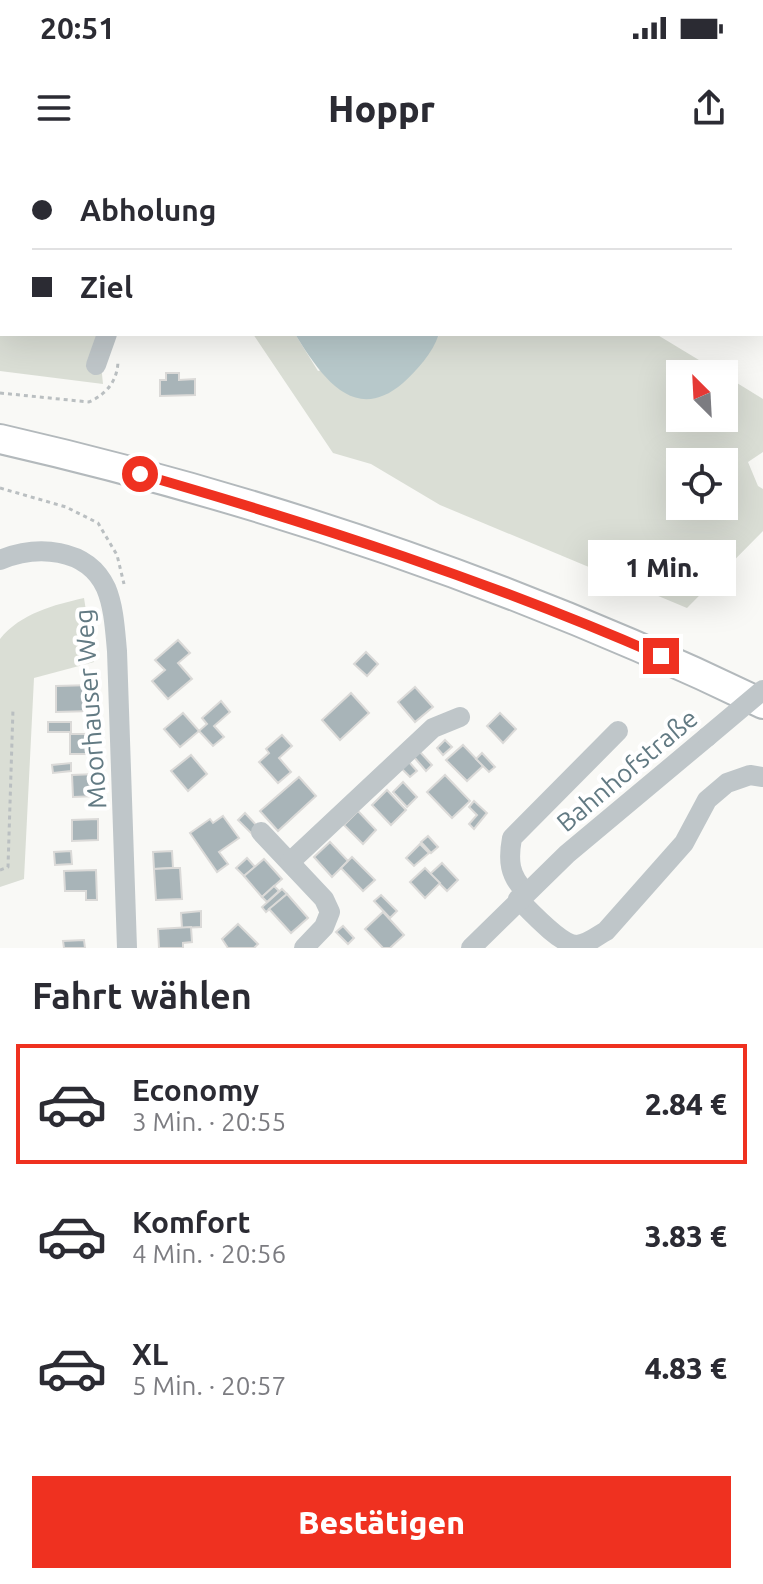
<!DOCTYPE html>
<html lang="de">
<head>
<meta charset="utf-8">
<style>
  body { margin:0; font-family:Ubuntu,sans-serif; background:#f7f7f7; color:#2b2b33; height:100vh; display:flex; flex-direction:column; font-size:30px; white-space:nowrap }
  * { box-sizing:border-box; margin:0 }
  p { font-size:26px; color:#7c7c81 }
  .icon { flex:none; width:44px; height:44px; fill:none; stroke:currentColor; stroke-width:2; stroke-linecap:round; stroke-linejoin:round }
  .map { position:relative; height:788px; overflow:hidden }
  .side { display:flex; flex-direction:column; background:#fff; flex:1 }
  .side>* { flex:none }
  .top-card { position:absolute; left:0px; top:0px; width:764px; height:176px; box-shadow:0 8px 32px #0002; display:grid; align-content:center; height:176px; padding:0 32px; background:#fff }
  .needle { width:52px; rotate:336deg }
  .buttons { position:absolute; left:666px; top:200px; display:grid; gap:16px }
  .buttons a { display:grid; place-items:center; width:72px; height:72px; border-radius:0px; background:#fff; box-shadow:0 8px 32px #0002; font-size:40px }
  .end { position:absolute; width:36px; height:36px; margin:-18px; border:10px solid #ef3120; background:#fff; box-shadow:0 0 0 4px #fff }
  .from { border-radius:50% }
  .bubble { position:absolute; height:56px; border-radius:0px; background:#fff; box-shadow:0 8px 32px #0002; font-size:26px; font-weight:800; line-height:56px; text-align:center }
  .top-card b { display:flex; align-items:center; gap:28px; height:76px; font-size:30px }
  .top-card b+b { border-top:2px solid #e1e1e2 }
  .top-card i { width:20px; height:20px; background:#2b2b33 }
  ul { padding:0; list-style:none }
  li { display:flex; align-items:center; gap:24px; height:120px; margin:0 16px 12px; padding:0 16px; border:4px solid transparent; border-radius:0px }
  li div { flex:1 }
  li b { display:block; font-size:30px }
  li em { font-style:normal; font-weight:800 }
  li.on { border-color:#ef3120 }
  li>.icon { width:72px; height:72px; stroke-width:1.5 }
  h2 { padding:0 32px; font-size:36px; line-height:96px }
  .cta { display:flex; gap:16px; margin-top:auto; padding:16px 32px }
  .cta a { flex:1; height:92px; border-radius:0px; background:#ef3120; color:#fff; font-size:32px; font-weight:800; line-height:92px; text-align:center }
  .status { display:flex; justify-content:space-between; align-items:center; height:56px; padding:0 40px; background:#fff; direction:ltr }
  .status svg { height:22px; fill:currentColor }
  header { display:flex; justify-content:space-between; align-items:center; height:104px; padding:0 32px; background:#fff; font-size:36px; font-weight:800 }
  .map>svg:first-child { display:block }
  .green { fill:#daded5; fill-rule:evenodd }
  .water { fill:#b7c8ca }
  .building { fill:#a8b4b8; stroke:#dbdad8; stroke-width:2 }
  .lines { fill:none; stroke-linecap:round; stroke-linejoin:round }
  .highway-casing { stroke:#b3b9bc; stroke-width:32 }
  .path { stroke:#babfc1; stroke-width:3; stroke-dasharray:4 4; stroke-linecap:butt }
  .minor { stroke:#bfc6c9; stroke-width:20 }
  .highway { stroke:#fff; stroke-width:28 }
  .minor-bridge { stroke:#bfc6c9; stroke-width:20 }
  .route { stroke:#ef3120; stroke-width:10 }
  .labels { text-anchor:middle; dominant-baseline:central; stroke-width:8; stroke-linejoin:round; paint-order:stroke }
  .street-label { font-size:26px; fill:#627a83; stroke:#fff }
</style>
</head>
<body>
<div class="status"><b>20:51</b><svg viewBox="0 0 49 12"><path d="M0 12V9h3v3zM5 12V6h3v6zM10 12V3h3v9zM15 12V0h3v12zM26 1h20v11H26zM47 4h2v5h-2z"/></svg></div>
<header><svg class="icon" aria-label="menu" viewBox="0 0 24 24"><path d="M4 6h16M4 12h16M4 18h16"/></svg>Hoppr<svg class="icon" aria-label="share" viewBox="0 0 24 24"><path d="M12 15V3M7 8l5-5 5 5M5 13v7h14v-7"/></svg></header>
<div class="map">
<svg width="763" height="788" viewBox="0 0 763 788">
  <rect width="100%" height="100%" fill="#f9f9f6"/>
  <g class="green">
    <path d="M275 0H675L677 2H275Z"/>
    <path d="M0 46H2V174H98L103 224 0 211Z"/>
    <path d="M253 174H295L318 211 438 177 439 174H656L722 214H680V258H724V215L763 239V292L748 302 758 326 763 329V371L687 448 440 345 371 304 333 293ZM680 302H724V346H680Z"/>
    <path d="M84 438 94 502 34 518 24 719 0 727V479C21 453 54 445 84 438Z"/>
  </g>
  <path class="water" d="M295 174H439C432 194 418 209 403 223 353 266 320 214 295 174Z"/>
  <g class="building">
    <path d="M166 213H179V220L195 219V235L160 236V220H166Z"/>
    <path d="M178 480 190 493 178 503 192 519 168 539 152 521 165 510 155 500Z"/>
    <path d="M366 492 378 504 367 516 354 504Z"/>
    <path d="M93 525V551L56 552V526Z"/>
    <path d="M415 527 433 547 415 562 398 542Z"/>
    <path d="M351 533 369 553 340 580 322 560Z"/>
    <path d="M221 541 230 552 214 566 224 577 213 586 199 571 207 564 202 558Z"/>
    <path d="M183 553 199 571 180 587 164 569Z"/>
    <path d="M500 553 516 569 503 583 487 566Z"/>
    <rect x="48" y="562" width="23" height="10"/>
    <rect x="70" y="574" width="22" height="20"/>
    <path d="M282 575 292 586 279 598 291 612 278 623 259 602 269 593 266 589Z"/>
    <path d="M445 580 452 587 443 595 437 588Z"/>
    <path d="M463 585 483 606 467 621 446 600Z"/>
    <path d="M420 592 432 605 426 611 414 597Z"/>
    <path d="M482 593 495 607 489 612 476 599Z"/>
    <path d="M191 595 207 614 188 631 171 611Z"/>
    <path d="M409 602 417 611 410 617 402 609Z"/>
    <path d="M71 603V611L53 613 52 605Z"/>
    <path d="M96 614 97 636 73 637 72 615Z"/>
    <path d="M445 615 470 641 452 658 427 632Z"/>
    <path d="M299 617 316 636 278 671 260 651Z"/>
    <path d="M403 622 417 637 407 647 393 632Z"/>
    <path d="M387 630 406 650 391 665 372 645Z"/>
    <path d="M474 641 487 653 474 669 469 664 477 655 469 647Z"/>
    <path d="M358 651 376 670 363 684 344 665Z"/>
    <path d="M245 653 259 668 252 674 238 660Z"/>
    <path d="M223 656 239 678 219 692 228 704 217 712 190 673 210 659 213 663Z"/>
    <path d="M98 659V680L72 681V660Z"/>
    <path d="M428 676 438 687 431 693 421 682Z"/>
    <path d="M330 682 348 701 332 717 314 697Z"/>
    <path d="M420 684 429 693 414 706 406 698Z"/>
    <path d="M71 691 72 704 55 705 54 692Z"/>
    <path d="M172 691 173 708 154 709 153 692Z"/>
    <path d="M352 697 375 720 363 731 341 708Z"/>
    <path d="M247 698 255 707 244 716 236 708Z"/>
    <path d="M264 699 282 719 262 737 244 716Z"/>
    <path d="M442 703 458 720 447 731 430 714Z"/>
    <path d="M173 708H180L182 739 156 740 154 709Z"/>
    <path d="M425 708 440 723 425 738 410 722Z"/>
    <path d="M96 710 97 740H86V731H65L64 711Z"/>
    <path d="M274 726 279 731 267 742 262 737Z"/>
    <path d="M282 729 287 734 266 752 262 747Z"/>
    <path d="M287 734 308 758 291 773 269 749Z"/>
    <path d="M381 735 397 751 390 758 374 741Z"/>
    <path d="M201 751V767L182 768 181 753Z"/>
    <path d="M383 752 404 775 390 788H383L365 769Z"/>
    <path d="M238 764 258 784 254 788H228L222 779Z"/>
    <path d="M343 766 354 778 348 784 336 772Z"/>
    <path d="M191 767 192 782 183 783V788H159L158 769Z"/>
    <path d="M84 780 85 788H64L63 781Z"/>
  </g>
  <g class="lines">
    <defs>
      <path id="highway" d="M0 279C262 339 521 427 763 544"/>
    </defs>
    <use href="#highway" class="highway-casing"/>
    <g class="path">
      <path d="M0 233 89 242C107 234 118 220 118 200"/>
      <path d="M0 328 66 347 98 363 117 395 124 424"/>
      <path d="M0 710 8 707 13 549"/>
    </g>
    <g class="minor">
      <path d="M107 0V2"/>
      <path d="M64 2 67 0"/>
      <path d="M0 27 2 26"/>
      <path d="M96 205 107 174"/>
      <path d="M0 400C36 385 87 387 106 428 114 447 115 470 117 491L127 788"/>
      <path d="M261 672 324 739 330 752 324 767 304 788"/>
      <path d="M290 702 433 568 460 557"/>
      <path d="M526 732C509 716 508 700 512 678L618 571"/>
      <path d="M518 739C530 751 561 785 577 785 588 784 597 776 606 771L684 683 707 640 727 623 750 615 763 617"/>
      <path d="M471 788 567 694 707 577"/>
    </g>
    <use href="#highway" class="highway"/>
    <path class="minor-bridge" d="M707 577 763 530"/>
  </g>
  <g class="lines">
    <path class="route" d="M140 314C317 365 492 422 661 496"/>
  </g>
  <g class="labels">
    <g class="street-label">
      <text transform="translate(90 549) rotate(-94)">Moorhauser Weg</text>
      <text transform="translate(627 610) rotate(-40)">Bahnhofstraße</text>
    </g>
  </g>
</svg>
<div class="buttons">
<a><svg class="needle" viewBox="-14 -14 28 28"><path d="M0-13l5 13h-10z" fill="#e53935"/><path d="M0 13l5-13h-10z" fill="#7c7c81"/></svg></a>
<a><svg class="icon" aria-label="locate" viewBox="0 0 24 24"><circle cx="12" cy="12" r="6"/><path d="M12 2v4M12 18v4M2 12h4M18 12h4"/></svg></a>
</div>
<i class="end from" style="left:140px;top:314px"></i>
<i class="end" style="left:661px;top:496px"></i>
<div class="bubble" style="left:588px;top:380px;width:148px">1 Min.</div>
<div class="top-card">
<b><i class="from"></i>Abholung</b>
<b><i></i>Ziel</b>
</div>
</div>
<section class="side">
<h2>Fahrt wählen</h2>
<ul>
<li class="on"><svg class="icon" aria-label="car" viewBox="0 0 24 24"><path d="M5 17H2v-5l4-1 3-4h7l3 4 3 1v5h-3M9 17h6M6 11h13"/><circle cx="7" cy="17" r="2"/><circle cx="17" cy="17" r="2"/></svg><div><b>Economy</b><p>3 Min. · 20:55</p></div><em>2.84 €</em></li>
<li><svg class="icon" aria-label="car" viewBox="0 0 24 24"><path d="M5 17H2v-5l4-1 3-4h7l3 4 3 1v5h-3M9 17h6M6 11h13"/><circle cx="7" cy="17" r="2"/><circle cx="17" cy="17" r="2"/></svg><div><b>Komfort</b><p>4 Min. · 20:56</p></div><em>3.83 €</em></li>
<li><svg class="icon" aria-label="car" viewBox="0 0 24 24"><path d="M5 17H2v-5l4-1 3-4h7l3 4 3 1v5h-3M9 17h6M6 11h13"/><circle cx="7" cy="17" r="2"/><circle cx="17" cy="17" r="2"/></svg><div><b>XL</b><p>5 Min. · 20:57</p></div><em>4.83 €</em></li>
</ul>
<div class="cta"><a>Bestätigen</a></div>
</section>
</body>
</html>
